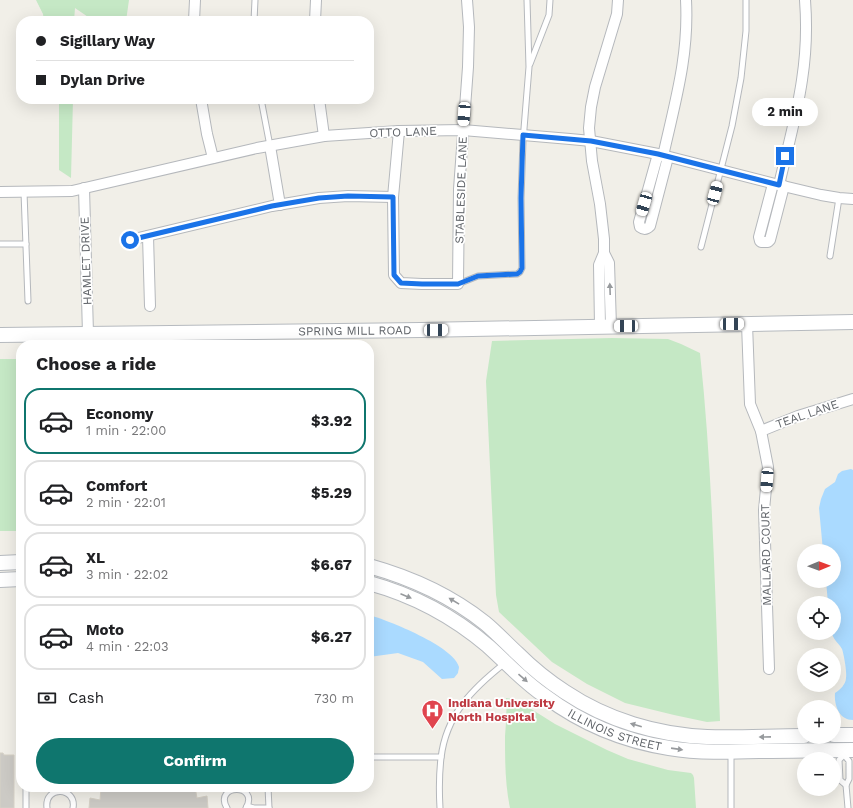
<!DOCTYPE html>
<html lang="en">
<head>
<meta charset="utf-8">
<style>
  body { margin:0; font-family:"Work Sans",sans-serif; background:#f6f6f6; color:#202124; height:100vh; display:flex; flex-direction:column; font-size:15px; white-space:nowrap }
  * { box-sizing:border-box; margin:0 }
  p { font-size:13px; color:#757577 }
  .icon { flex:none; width:22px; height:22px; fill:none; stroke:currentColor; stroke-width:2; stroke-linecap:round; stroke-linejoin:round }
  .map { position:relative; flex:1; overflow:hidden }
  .drawer { position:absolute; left:16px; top:340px; width:358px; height:452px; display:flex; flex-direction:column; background:#fff; border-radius:16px; box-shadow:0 4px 16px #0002 }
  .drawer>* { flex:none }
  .hud { position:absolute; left:16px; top:16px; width:358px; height:88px; border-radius:16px; box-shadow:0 4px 16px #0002; display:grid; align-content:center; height:88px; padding:0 20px; background:#fff }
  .needle { width:26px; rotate:89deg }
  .controls { position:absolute; left:797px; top:544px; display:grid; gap:8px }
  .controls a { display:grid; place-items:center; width:44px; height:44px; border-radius:50%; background:#fff; box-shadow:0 4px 16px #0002; font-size:20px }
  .end { position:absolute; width:18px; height:18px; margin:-9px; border:5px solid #1a73e8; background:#fff; box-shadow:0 0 0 2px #fff }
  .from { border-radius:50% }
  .bubble { position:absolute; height:28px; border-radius:14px; background:#fff; box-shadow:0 4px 16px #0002; font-size:13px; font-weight:700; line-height:28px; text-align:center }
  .car { position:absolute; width:12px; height:24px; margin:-12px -6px; border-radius:5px; box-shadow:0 0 3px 1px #0007; background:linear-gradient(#fff 24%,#345 0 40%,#fff 0 76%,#345 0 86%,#fff 0) }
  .hud b { display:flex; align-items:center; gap:14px; height:38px; font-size:15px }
  .hud b+b { border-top:1px solid #e0e0e0 }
  .hud i { width:10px; height:10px; background:#202124 }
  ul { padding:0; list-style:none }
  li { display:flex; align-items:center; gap:12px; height:66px; margin:0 8px 6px; padding:0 12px; border:2px solid #e0e0e0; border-radius:16px }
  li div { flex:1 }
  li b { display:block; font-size:15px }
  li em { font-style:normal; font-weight:700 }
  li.current { border-color:#0f766e }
  li>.icon { width:36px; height:36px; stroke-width:1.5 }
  h2 { padding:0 20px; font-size:18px; line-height:48px }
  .pay { display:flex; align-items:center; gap:10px; height:44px; padding:0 20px; font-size:15px }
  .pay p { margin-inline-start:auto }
  .primary-button { display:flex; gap:8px; margin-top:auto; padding:8px 20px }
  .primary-button a { flex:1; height:46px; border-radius:24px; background:#0f766e; color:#fff; font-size:16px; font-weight:700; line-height:46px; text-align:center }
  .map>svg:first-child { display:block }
  .green { fill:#c5e8c5 }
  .water { fill:#aadaff }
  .building { fill:#cccac5; stroke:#d6d1c6 }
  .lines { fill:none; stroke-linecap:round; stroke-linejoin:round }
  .lane-casing { stroke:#b5b8bc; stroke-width:7 }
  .street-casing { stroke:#b5b8bc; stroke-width:12 }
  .secondary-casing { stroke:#b6babf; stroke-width:16 }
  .lane { stroke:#fff; stroke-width:5 }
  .street { stroke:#fff; stroke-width:10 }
  .secondary { stroke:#fff; stroke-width:14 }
  .oneway { fill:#979a9d }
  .route { stroke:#1a73e8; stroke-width:5 }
  .labels { text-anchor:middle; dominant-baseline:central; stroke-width:3.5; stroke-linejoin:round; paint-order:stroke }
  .street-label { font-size:12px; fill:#5f6368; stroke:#fff }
  .health-label { font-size:12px; font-weight:bold; fill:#be3a42; stroke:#fff; text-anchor:start }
</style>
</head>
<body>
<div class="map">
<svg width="853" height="808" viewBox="0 0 853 808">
  <rect width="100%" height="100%" fill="#f1efe8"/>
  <g class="green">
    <path d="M36 0H129L126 21H94L75 8 74 21H44L43 14Z"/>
    <path d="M59 99H73L71 178 59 170Z"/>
    <path d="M612 338 668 339 681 344 700 353C713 475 715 598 720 721L707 722 674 715 625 703 587 684 552 662 499 612 496 595 486 381 492 341Z"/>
    <rect x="0" y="359" width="21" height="172"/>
    <path d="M506 698 517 700 555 724 607 750 628 759 668 770 691 773 693 775 694 778 696 808H510C505 784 505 760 505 736 506 723 507 711 506 698Z"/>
  </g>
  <g class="water">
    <path d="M851 469 853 470V720C839 720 834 705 835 693 840 690 846 684 846 678 847 672 844 655 842 649 839 643 833 640 832 633H834V603H828L826 581H834V551H823L819 508 821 499 825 489 835 482 838 474 842 471Z"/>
    <path d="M369 615C388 620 455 647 459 667 459 669 458 671 458 673L454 678 442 679 423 662 398 653 369 657Z"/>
  </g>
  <g class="building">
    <path d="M0 753H3L4 755H14V808H0Z"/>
    <path d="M104 787H195L197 798 207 796 208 808H89L90 798 100 800 101 788Z"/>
  </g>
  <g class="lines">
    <defs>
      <g id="lane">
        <path d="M254 21 255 0"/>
        <path d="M530 64 549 15 550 0"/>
        <path d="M261 99 270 146"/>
        <path d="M24 192 28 301"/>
        <path d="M0 244H26"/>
        <path d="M701 247 732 126 741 78 746 31V0"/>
        <path d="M830 256 839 198"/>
        <path d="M458 284 478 276 517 274 520 272 522 268 521 198 523 141 529 67 527 0"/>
        <path d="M844 752V755L839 760 840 780 846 785"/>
        <path d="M731 753V808"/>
        <path d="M844 755 849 761V779L846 785 848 808"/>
        <path d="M369 757H441"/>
        <path d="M26 787V808"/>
        <path d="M268 787 269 808"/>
        <path d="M247 806 254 808H269"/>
        <path d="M47 808C44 785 77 787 73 808"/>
        <path d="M227 808C213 784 260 783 246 808"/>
        <path d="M440 808C439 791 439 775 441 758 446 715 472 689 505 663"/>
      </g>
      <g id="street">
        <path d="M194 21 195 0"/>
        <path d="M315 21 316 0"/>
        <path d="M201 99 207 134 213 158"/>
        <path d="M319 99 324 136"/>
        <path d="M399 131 393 197 394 275 401 283 422 284H458L459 189 468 67 469 27 467 0"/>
        <path d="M270 146 280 205"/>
        <path d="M658 154 639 222 640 227C644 230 647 229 650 226L668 157"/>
        <path d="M663 156C675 102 689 56 686 0"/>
        <path d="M773 184 759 237 760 241 761 242H768L770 240 784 186"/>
        <path d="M779 185C787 150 797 115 802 80 806 54 807 26 805 0"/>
        <path d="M84 188 88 334"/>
        <path d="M0 192 72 191 257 148 324 136 399 131 463 130 570 139 591 141 658 154 779 185 821 195 839 198 853 199"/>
        <path d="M148 236 150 306"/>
        <path d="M130 240 272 206 319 198 348 196 393 197"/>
        <path d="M604 253 609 263 611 327"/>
        <path d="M747 324 750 404 761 431 768 467 764 510 769 669"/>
        <path d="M600 326 599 265 604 253V239L600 204 592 161 589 128 591 107 595 87 617 14 618 0"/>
        <path d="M761 431 798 416 853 399"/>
      </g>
      <g id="secondary">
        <path id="s1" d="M0 335 421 330 853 322"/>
        <path d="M0 563 21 562"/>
        <path d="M369 566C412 578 450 595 485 623 496 632 507 644 518 654 532 668 548 681 565 692 607 720 657 735 707 737 739 738 772 736 804 736"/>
        <path d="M0 580 21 579"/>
        <path id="s2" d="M369 583C413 595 454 617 488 646 507 663 524 682 545 696 581 723 624 741 669 748 699 753 729 752 759 751 791 751 822 750 853 750"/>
        <path d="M834 735H853"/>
      </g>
    </defs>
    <use href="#lane" class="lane-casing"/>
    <use href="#street" class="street-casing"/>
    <use href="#secondary" class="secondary-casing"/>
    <use href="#lane" class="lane"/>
    <use href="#street" class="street"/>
    <use href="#secondary" class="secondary"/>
  </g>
  <defs><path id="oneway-solid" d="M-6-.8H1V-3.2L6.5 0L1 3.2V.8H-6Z"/></defs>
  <g class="oneway">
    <use href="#oneway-solid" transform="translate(610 289) rotate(-92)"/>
    <use href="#oneway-solid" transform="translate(406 596) rotate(23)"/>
    <use href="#oneway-solid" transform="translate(454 601) rotate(-149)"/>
    <use href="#oneway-solid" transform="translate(523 678) rotate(41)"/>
    <use href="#oneway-solid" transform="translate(636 725) rotate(-164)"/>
    <use href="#oneway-solid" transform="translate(765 737) rotate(179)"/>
    <use href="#oneway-solid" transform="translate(677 749) rotate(8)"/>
  </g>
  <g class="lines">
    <path class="route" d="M130 240 272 206 319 198 348 196 393 197 394 275 401 283 422 284H458L478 276 517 274 520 272 522 268 521 198 523 135 591 141 658 154 779 185 785 156"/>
  </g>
  <defs>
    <symbol id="hospital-pin" viewBox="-11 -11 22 30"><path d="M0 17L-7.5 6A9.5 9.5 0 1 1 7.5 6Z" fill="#e0444e" stroke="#fff"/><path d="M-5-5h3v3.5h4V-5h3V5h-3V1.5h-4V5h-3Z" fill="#fff"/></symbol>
  </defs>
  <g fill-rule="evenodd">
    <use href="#hospital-pin" x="420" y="698" width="25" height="34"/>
  </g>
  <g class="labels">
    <g class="street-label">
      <text transform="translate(403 132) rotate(-2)">OTTO LANE</text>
      <text transform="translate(461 190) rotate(-88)">STABLESIDE LANE</text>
      <text transform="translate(86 261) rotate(-92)">HAMLET DRIVE</text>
      <text stroke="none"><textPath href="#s1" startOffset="355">SPRING MILL ROAD</textPath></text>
      <text transform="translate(807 414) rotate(-19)">TEAL LANE</text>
      <text transform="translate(766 555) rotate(-91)">MALLARD COURT</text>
      <text stroke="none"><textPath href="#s2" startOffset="290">ILLINOIS STREET</textPath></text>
    </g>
    <g class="health-label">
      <text x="448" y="703">Indiana University<tspan x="448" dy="14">North Hospital</tspan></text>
    </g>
  </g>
</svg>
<div class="controls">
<a><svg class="needle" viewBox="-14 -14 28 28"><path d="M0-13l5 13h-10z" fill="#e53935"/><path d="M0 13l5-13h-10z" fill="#757577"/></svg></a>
<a><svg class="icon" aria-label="locate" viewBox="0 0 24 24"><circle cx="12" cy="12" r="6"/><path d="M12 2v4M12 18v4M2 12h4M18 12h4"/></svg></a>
<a><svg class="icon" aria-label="layers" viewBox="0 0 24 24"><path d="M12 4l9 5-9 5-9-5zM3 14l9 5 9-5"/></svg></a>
<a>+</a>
<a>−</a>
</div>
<i class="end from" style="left:130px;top:240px"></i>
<i class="end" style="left:785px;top:156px"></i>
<div class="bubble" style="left:752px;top:98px;width:66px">2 min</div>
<i class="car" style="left:464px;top:114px;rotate:184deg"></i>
<i class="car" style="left:715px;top:193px;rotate:15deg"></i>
<i class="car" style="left:644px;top:204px;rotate:196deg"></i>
<i class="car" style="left:732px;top:324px;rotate:89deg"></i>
<i class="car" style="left:626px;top:326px;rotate:269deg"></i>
<i class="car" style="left:436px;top:330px;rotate:89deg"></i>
<i class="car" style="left:767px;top:480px;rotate:184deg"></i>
<div class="hud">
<b><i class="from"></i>Sigillary Way</b>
<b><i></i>Dylan Drive</b>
</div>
<section class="drawer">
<h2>Choose a ride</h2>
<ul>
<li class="current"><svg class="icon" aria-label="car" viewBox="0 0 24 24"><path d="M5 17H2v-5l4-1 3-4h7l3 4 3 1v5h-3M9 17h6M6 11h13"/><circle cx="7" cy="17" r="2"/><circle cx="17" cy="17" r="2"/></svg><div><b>Economy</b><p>1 min · 22:00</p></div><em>$3.92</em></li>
<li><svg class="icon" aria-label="car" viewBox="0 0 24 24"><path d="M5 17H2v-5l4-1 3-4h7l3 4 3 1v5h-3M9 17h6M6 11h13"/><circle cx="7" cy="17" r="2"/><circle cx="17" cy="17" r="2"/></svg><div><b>Comfort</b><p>2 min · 22:01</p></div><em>$5.29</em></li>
<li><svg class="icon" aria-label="car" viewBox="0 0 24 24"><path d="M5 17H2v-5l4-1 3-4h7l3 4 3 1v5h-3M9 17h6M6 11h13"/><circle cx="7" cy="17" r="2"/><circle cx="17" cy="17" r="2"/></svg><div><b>XL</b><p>3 min · 22:02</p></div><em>$6.67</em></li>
<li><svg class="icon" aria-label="car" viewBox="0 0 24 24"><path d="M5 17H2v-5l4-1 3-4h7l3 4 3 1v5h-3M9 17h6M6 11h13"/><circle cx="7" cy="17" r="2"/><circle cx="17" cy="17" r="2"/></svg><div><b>Moto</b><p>4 min · 22:03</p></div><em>$6.27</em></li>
</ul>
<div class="pay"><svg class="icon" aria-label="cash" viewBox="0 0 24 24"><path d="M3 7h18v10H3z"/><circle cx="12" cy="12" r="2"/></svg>Cash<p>730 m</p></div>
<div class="primary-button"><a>Confirm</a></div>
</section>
</div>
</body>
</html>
